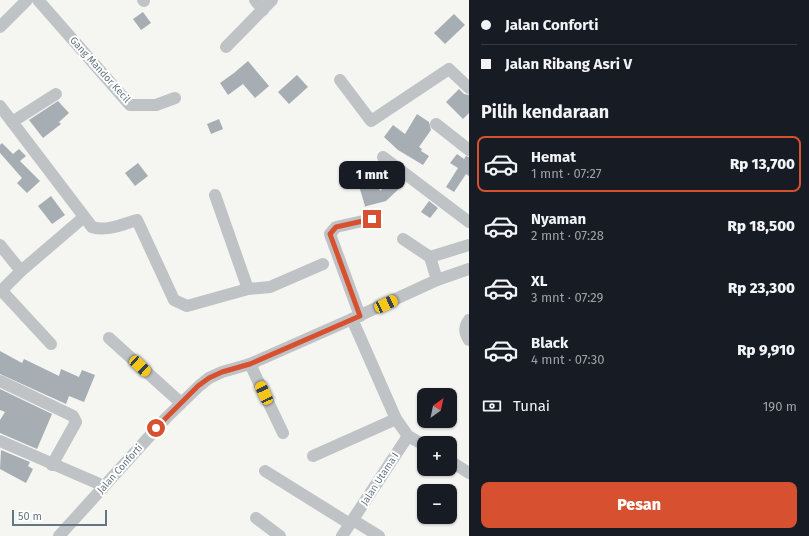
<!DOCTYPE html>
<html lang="id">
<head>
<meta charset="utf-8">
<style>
  body { margin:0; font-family:"Fira Sans",sans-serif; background:#242831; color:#f1f3f6; height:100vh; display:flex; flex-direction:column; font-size:15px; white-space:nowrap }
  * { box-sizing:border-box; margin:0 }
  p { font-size:13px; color:#9ea1a6 }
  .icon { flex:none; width:22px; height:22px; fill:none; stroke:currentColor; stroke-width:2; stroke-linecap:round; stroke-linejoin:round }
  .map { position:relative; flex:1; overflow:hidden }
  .drawer { display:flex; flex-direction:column; background:#171b24; width:340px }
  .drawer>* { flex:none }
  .banner { display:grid; align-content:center; height:88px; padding:0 12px; background:#171b24 }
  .needle { width:26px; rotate:33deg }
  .buttons { position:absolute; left:417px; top:388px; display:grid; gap:8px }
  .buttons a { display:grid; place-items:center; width:40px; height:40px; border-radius:8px; background:#171b24; box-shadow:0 1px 3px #0004; font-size:20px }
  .scale { position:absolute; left:12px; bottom:10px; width:95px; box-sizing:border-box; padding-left:4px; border:2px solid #667681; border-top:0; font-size:11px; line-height:14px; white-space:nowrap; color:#667681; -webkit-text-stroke:3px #fff; paint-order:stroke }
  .end { position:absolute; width:18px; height:18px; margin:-9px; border:5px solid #d75130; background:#fff; box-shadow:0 0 0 2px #fff }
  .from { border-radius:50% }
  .bubble { position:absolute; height:28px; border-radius:8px; background:#171b24; box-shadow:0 1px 3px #0004; font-size:13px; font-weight:800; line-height:28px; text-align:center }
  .car { position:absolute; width:12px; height:24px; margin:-12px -6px; border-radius:5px; box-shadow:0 0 3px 1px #0007; background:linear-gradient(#f5c518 24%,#345 0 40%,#f5c518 0 76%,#345 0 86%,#f5c518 0) }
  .banner b { display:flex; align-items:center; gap:14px; height:38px; font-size:15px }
  .banner b+b { border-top:1px solid #363941 }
  .banner i { width:10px; height:10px; background:#f1f3f6 }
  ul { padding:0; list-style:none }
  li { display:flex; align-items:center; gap:12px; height:56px; margin:0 8px 6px; padding:0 4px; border:2px solid transparent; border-radius:8px }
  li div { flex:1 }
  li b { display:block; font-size:15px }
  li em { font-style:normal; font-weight:800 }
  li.active { border-color:#d75130 }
  li>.icon { width:36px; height:36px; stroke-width:1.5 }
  h2 { padding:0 12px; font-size:18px; line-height:48px }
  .pay { display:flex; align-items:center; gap:10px; height:44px; padding:0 12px; font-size:15px }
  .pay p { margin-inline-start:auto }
  .cta { display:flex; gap:8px; margin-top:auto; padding:8px 12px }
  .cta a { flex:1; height:46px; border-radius:8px; background:#d75130; color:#fff; font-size:16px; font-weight:800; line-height:46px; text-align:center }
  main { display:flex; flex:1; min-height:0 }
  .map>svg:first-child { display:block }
  .building { fill:#a6aeb3 }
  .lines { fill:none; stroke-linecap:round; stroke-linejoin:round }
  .minor { stroke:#bfc3c6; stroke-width:12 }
  .route { stroke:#d75130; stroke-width:5 }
  .labels { text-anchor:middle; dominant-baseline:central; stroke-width:4; stroke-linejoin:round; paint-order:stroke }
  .street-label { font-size:10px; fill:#667681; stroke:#fff }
</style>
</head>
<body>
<main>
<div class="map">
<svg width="469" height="536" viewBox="0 0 469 536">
  <rect width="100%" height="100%" fill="#f5f5f2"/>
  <g class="building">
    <path d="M143 12 151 23 141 30 133 19Z"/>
    <path d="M454 14 465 25 445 44 434 33Z"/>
    <path d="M248 61 269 86 255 98 243 84 228 95 220 83 234 73Z"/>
    <path d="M297 75 308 87 289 104 278 92Z"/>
    <path d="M459 89 464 94 469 95V113L463 119 446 102Z"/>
    <path d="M58 101 69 113 59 122 61 124 43 138 29 120Z"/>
    <path d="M417 114 429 122 431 130 419 147 422 149 421 151 429 156 423 165 398 150 384 137 393 125 405 134Z"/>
    <path d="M219 119 223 129 211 134 207 124Z"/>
    <path d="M2 143 13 154 19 149 26 156 20 161 40 181 27 193 17 183 22 178 0 153V145Z"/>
    <path d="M457 154 464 159 466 156 469 157V176L466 174 454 192 446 187 458 168 450 163Z"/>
    <path d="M138 163 148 176 135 186 125 173Z"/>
    <path d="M396 176 405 183 386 201 363 207 365 206 359 186 377 181 380 191Z"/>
    <path d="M51 196 65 215 52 224 38 206Z"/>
    <path d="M429 201 438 208 430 218 421 212Z"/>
    <path d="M0 351 22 363 24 359 59 376 61 369 79 377 82 370 95 375 84 402 69 396 66 404 0 374Z"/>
    <path d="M0 389 52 414 37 449 0 433V420L5 412 0 410Z"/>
    <path d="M1 450 30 462 28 466 33 469 26 483 0 469Z"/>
  </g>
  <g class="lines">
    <g class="minor">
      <path d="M38 0 130 105H156L175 98"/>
      <path d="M143 0 144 1"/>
      <path d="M255 0 263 10"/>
      <path d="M0 27 27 0"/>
      <path d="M226 47 272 0"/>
      <path d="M340 80 371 121 449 69 469 88"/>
      <path d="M0 106 92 227C106 232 123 224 137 220L174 300 187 306 248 289 270 287 323 264"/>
      <path d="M12 122 56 94"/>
      <path d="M436 124 469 150"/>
      <path d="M383 157 469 222"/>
      <path d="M215 195 248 289"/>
      <path d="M403 239 430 257"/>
      <path d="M0 245 21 271"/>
      <path d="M430 257 469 245"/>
      <path d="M430 257 437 280"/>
      <path d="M2 291 51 344"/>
      <path d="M0 292 21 271 84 217"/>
      <path d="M360 316 330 234 336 227 372 219"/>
      <path d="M352 319 396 419 408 436 424 445"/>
      <path d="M469 320C464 327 464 332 469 340"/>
      <path d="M109 338 181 403"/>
      <path d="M250 364 283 433"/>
      <path d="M0 381 73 416 76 422 52 465"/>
      <path d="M0 441 104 486"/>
      <path d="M313 456 396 419"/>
      <path d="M450 461 469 473"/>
      <path d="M265 471 350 524"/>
      <path d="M256 518 280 536"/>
      <path d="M353 520 379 536"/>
      <path d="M59 536 167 417 199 386 209 378 222 372 250 364 352 319 437 280 469 269"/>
      <path d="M342 536 408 436"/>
    </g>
  </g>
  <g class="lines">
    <path class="route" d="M156 428 198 386 209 378 222 372 250 364 360 316 330 234 336 227 372 219"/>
  </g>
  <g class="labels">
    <g class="street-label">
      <text transform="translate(100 70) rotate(48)">Gang Mandor Kecil</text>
      <text transform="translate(120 469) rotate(-48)">Jalan Conforti</text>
      <text transform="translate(380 479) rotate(-57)">Jalan Utama I</text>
    </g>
  </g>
</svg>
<div class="buttons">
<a><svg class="needle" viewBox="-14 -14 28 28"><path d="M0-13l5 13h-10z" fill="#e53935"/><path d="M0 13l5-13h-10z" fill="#9ea1a6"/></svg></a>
<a>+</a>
<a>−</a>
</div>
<div class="scale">50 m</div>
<i class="end from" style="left:156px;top:428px"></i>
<i class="end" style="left:372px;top:219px"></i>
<div class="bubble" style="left:339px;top:161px;width:66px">1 mnt</div>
<i class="car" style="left:386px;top:304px;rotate:65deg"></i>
<i class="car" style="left:140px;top:366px;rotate:133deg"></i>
<i class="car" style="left:264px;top:393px;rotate:335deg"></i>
</div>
<section class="drawer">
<div class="banner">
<b><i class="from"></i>Jalan Conforti</b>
<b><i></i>Jalan Ribang Asri V</b>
</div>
<h2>Pilih kendaraan</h2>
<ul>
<li class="active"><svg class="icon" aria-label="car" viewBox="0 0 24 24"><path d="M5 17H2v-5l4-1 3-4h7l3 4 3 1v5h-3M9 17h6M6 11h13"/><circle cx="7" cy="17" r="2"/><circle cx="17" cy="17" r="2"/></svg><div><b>Hemat</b><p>1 mnt · 07:27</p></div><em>Rp 13,700</em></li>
<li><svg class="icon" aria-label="car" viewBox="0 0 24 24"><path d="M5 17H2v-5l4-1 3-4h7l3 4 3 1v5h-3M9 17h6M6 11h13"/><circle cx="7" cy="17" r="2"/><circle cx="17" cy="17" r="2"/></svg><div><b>Nyaman</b><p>2 mnt · 07:28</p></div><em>Rp 18,500</em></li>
<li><svg class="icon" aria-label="car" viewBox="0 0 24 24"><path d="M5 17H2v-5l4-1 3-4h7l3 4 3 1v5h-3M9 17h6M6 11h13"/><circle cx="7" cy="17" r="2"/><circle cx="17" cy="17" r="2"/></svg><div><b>XL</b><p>3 mnt · 07:29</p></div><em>Rp 23,300</em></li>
<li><svg class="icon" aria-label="car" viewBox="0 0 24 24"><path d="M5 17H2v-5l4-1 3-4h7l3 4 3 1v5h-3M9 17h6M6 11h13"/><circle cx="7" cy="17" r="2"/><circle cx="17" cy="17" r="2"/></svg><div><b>Black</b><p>4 mnt · 07:30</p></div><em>Rp 9,910</em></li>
</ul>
<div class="pay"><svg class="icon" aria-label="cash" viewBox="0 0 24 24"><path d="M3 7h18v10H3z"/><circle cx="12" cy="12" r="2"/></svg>Tunai<p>190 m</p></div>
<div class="cta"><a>Pesan</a></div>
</section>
</main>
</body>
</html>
